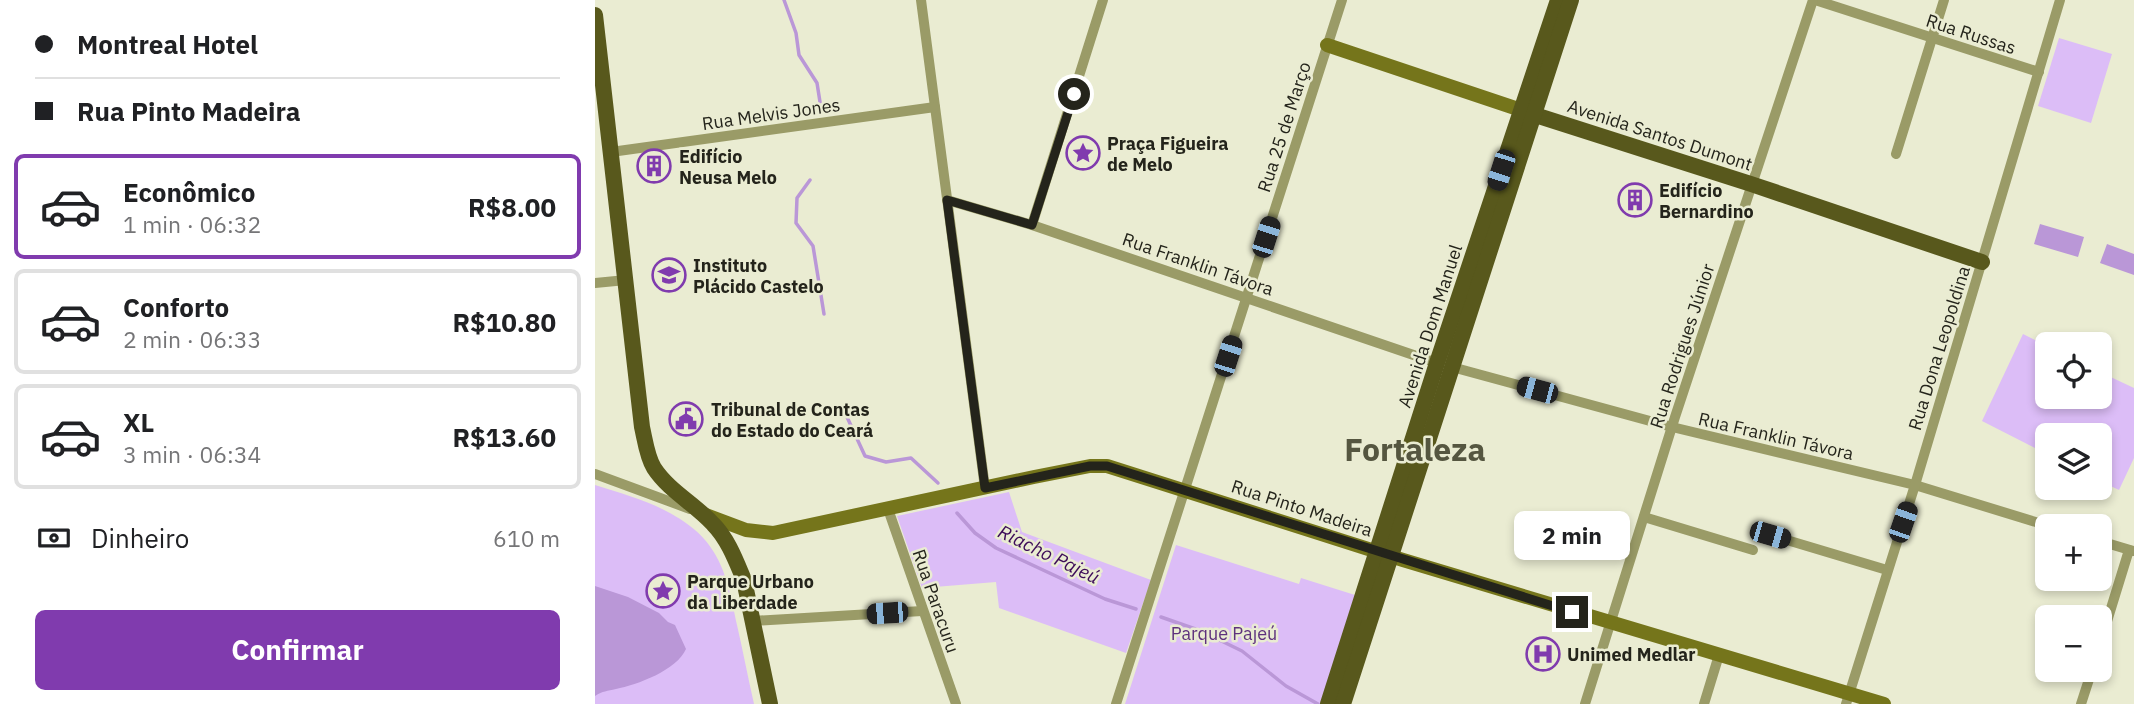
<!DOCTYPE html>
<html lang="pt">
<head>
<meta charset="utf-8">
<style>
  body { margin:0; font-family:"IBM Plex Sans",sans-serif; background:#f6f6f6; color:#202124; height:100vh; display:flex; flex-direction:column; font-size:26px; white-space:nowrap }
  * { box-sizing:border-box; margin:0 }
  p { font-size:23px; color:#757577 }
  .icon { flex:none; width:38px; height:38px; fill:none; stroke:currentColor; stroke-width:2; stroke-linecap:round; stroke-linejoin:round }
  .map { position:relative; flex:1; overflow:hidden }
  .panel { display:flex; flex-direction:column; background:#fff; width:595px }
  .panel>* { flex:none }
  .hud { display:grid; align-content:center; height:154px; padding:0 35px; background:#fff }
  .buttons { position:absolute; left:1440px; top:332px; display:grid; gap:14px }
  .buttons a { display:grid; place-items:center; width:77px; height:77px; border-radius:10px; background:#fff; box-shadow:0 4px 10px #0003; font-size:35px }
  .end { position:absolute; width:32px; height:32px; margin:-16px; border:9px solid #24241b; background:#fff; box-shadow:0 0 0 4px #fff }
  .from { border-radius:50% }
  .bubble { position:absolute; height:49px; border-radius:10px; background:#fff; box-shadow:0 4px 10px #0003; font-size:23px; font-weight:700; line-height:49px; text-align:center }
  .car { position:absolute; width:21px; height:42px; margin:-21px -10px; border-radius:9px; box-shadow:0 0 5px 2px #0007; background:linear-gradient(#222 24%,#8ab4d8 0 40%,#222 0 76%,#8ab4d8 0 86%,#222 0) }
  .hud b { display:flex; align-items:center; gap:24px; height:66px; font-size:26px }
  .hud b+b { border-top:2px solid #e0e0e0 }
  .hud i { width:18px; height:18px; background:#202124 }
  ul { padding:0; list-style:none }
  li { display:flex; align-items:center; gap:21px; height:105px; margin:0 14px 10px; padding:0 21px; border:4px solid #e0e0e0; border-radius:10px }
  li div { flex:1 }
  li b { display:block; font-size:26px }
  li em { font-style:normal; font-weight:700 }
  li.on { border-color:#803bae }
  li>.icon { width:63px; height:63px; stroke-width:1.5 }
  .pay { display:flex; align-items:center; gap:18px; height:77px; padding:0 35px; font-size:26px }
  .pay p { margin-inline-start:auto }
  .cta { display:flex; gap:14px; margin-top:auto; padding:14px 35px }
  .cta a { flex:1; height:80px; border-radius:10px; background:#803bae; color:#fff; font-size:28px; font-weight:700; line-height:80px; text-align:center }
  main { display:flex; flex:1; min-height:0 }
  .map>svg:first-child { display:block }
  .green { fill:#dcbdf7 }
  .water { fill:#ba97d7 }
  .lines { fill:none; stroke-linecap:round; stroke-linejoin:round }
  .stream { stroke:#ba97d7; stroke-width:3.5 }
  .street { stroke:#9a9b67; stroke-width:10 }
  .secondary { stroke:#75751b; stroke-width:14 }
  .primary { stroke:#58581c; stroke-width:16 }
  .route { stroke:#24241b; stroke-width:9 }
  .labels { text-anchor:middle; dominant-baseline:central; stroke-width:5; stroke-linejoin:round; paint-order:stroke }
  .street-label { font-size:18px; fill:#24241b; stroke:#eaecd2 }
  .poi-label { font-size:18px; font-weight:bold; fill:#24241b; stroke:#eaecd2; text-anchor:start }
  .park-label { font-size:18px; fill:#5e317d; stroke:#eaecd2 }
  .water-label { font-size:19px; font-style:italic; fill:#3d0c59; stroke:#eaecd2 }
  .town-label { font-size:32px; font-weight:bold; fill:#555640; stroke:#eaecd2 }
</style>
</head>
<body>
<main>
<section class="panel">
<div class="hud">
<b><i class="from"></i>Montreal Hotel</b>
<b><i></i>Rua Pinto Madeira</b>
</div>
<ul>
<li class="on"><svg class="icon" aria-label="car" viewBox="0 0 24 24"><path d="M5 17H2v-5l4-1 3-4h7l3 4 3 1v5h-3M9 17h6M6 11h13"/><circle cx="7" cy="17" r="2"/><circle cx="17" cy="17" r="2"/></svg><div><b>Econômico</b><p>1 min · 06:32</p></div><em>R$8.00</em></li>
<li><svg class="icon" aria-label="car" viewBox="0 0 24 24"><path d="M5 17H2v-5l4-1 3-4h7l3 4 3 1v5h-3M9 17h6M6 11h13"/><circle cx="7" cy="17" r="2"/><circle cx="17" cy="17" r="2"/></svg><div><b>Conforto</b><p>2 min · 06:33</p></div><em>R$10.80</em></li>
<li><svg class="icon" aria-label="car" viewBox="0 0 24 24"><path d="M5 17H2v-5l4-1 3-4h7l3 4 3 1v5h-3M9 17h6M6 11h13"/><circle cx="7" cy="17" r="2"/><circle cx="17" cy="17" r="2"/></svg><div><b>XL</b><p>3 min · 06:34</p></div><em>R$13.60</em></li>
</ul>
<div class="pay"><svg class="icon" aria-label="cash" viewBox="0 0 24 24"><path d="M3 7h18v10H3z"/><circle cx="12" cy="12" r="2"/></svg>Dinheiro<p>610 m</p></div>
<div class="cta"><a>Confirmar</a></div>
</section>
<div class="map">
<svg width="1539" height="704" viewBox="0 0 1539 704">
  <rect width="100%" height="100%" fill="#eaecd2"/>
  <g class="green">
    <path d="M1464 38 1517 54 1496 123 1443 106Z"/>
    <path d="M1428 334 1452 346V397H1505V372L1539 388V458L1524 490 1505 481V436H1452V454L1387 421Z"/>
    <path d="M0 485C24 493 49 499 71 511 124 538 131 571 142 625 148 651 153 678 159 704H0Z"/>
    <path d="M414 492 427 532 556 580 531 653 404 608 401 582 327 588 302 516Z"/>
    <path d="M581 545 704 584 706 578 760 595 726 704H530Z"/>
  </g>
  <g class="water">
    <path d="M1445 224 1489 237 1483 257 1439 244Z"/>
    <path d="M1512 244 1539 254V275L1505 263Z"/>
    <path d="M0 586 33 597 64 613 73 622 80 625 91 649C82 670 42 685 21 689 12 691 8 691 0 696Z"/>
  </g>
  <g class="lines">
    <g class="stream">
      <path d="M189 0 201 33 204 55 222 83 225 102"/>
      <path d="M215 180 202 198 201 223 218 246 229 314"/>
      <path d="M252 417 270 456 291 462 316 458 343 483"/>
      <path d="M362 513 380 533 401 548 510 599 541 609"/>
      <path d="M566 617 606 631 647 651 691 686 723 704"/>
    </g>
    <g class="street">
      <path d="M326 0 390 488"/>
      <path d="M1220 0 1444 72"/>
      <path d="M16 152 340 107"/>
      <path d="M1301 154 1349 0"/>
      <path d="M352 200 437 225 842 363"/>
      <path d="M437 225 508 0"/>
      <path d="M0 283 31 280"/>
      <path d="M857 367 1077 427 1320 485 1457 527"/>
      <path d="M0 474 95 509"/>
      <path d="M293 509 361 704"/>
      <path d="M1049 517 1158 550"/>
      <path d="M1175 535 1292 570"/>
      <path d="M1505 541 1538 551"/>
      <path d="M157 621 327 611"/>
      <path d="M1505 644 1534 550"/>
      <path d="M521 704 747 0"/>
      <path d="M990 704 1080 417 1218 0"/>
      <path d="M1109 704 1124 655"/>
      <path d="M1251 704 1320 485 1465 0"/>
      <path d="M1486 704 1497 670"/>
    </g>
    <g class="secondary">
      <path d="M732 45 926 110"/>
      <path d="M111 515 151 530 178 533 439 477 495 466H512L808 560 1289 704"/>
    </g>
    <g class="primary">
      <path d="M0 15 47 427C50 440 52 457 59 468 74 491 100 504 118 524 133 539 141 561 149 580L175 704"/>
      <path d="M931 112 1156 184 1387 262"/>
      <path d="M733 704 842 363 963 0"/>
      <path d="M748 704 976 0"/>
    </g>
  </g>
  <g class="lines">
    <path class="route" d="M479 94 437 225 352 200 390 488 495 466H512L977 612"/>
  </g>
  <defs>
    <symbol id="sight-ring" viewBox="-11 -11 22 22"><circle r="9.5" fill="#eaecd2" stroke="#803bae" stroke-width="1.5"/><path d="M0-6L1.8-2.2L6-1.7L2.9 1.2L3.7 5.4L0 3.3L-3.7 5.4L-2.9 1.2L-6-1.7L-1.8-2.2Z" fill="#803bae"/></symbol>
    <symbol id="building-ring" viewBox="-11 -11 22 22"><circle r="9.5" fill="#eaecd2" stroke="#803bae" stroke-width="1.5"/><path d="M-4-6H4V6H1V3H-1V6H-4ZM-2.5-4.3h1.7v1.8h-1.7ZM.8-4.3h1.7v1.8H.8ZM-2.5-1h1.7V.8h-1.7ZM.8-1h1.7V.8H.8Z" fill="#803bae"/></symbol>
    <symbol id="university-ring" viewBox="-11 -11 22 22"><circle r="9.5" fill="#eaecd2" stroke="#803bae" stroke-width="1.5"/><path d="M0-5L7-2L0 1L-7-2ZM-4 1L0 2.5L4 1V4Q0 6-4 4Z" fill="#803bae"/></symbol>
    <symbol id="civic-ring" viewBox="-11 -11 22 22"><circle r="9.5" fill="#eaecd2" stroke="#803bae" stroke-width="1.5"/><path d="M-.6-6.5H3V-4.5H.6V-3L4-1V1h2V6H-6V1h2V-1L-.6-3ZM-1.2 2.5V6h2.4V2.5Z" fill="#803bae"/></symbol>
    <symbol id="hospital-ring" viewBox="-11 -11 22 22"><circle r="9.5" fill="#eaecd2" stroke="#803bae" stroke-width="1.5"/><path d="M-5-5h3v3.5h4V-5h3V5h-3V1.5h-4V5h-3Z" fill="#803bae"/></symbol>
  </defs>
  <g fill-rule="evenodd">
    <use href="#sight-ring" x="469" y="134" width="38" height="38"/>
    <use href="#building-ring" x="40" y="147" width="38" height="38"/>
    <use href="#building-ring" x="1021" y="181" width="38" height="38"/>
    <use href="#university-ring" x="55" y="256" width="38" height="38"/>
    <use href="#civic-ring" x="72" y="400" width="38" height="38"/>
    <use href="#sight-ring" x="49" y="572" width="38" height="38"/>
    <use href="#hospital-ring" x="929" y="635" width="38" height="38"/>
  </g>
  <g class="labels">
    <g class="street-label">
      <text transform="translate(1376 34) rotate(18)">Rua Russas</text>
      <text transform="translate(176 114) rotate(-8)">Rua Melvis Jones</text>
      <text transform="translate(689 127) rotate(-72)">Rua 25 de Março</text>
      <text transform="translate(1065 135) rotate(18)">Avenida Santos Dumont</text>
      <text transform="translate(603 264) rotate(19)">Rua Franklin Távora</text>
      <text transform="translate(835 326) rotate(-72)">Avenida Dom Manuel</text>
      <text transform="translate(1087 346) rotate(-72)">Rua Rodrigues Júnior</text>
      <text transform="translate(1344 348) rotate(-73)">Rua Dona Leopoldina</text>
      <text transform="translate(1181 436) rotate(13)">Rua Franklin Távora</text>
      <text transform="translate(707 508) rotate(18)">Rua Pinto Madeira</text>
      <text transform="translate(341 601) rotate(71)">Rua Paracuru</text>
    </g>
    <g class="poi-label">
      <text x="512" y="143">Praça Figueira<tspan x="512" dy="21">de Melo</tspan></text>
      <text x="84" y="156">Edifício<tspan x="84" dy="21">Neusa Melo</tspan></text>
      <text x="1064" y="190">Edifício<tspan x="1064" dy="21">Bernardino</tspan></text>
      <text x="98" y="265">Instituto<tspan x="98" dy="21">Plácido Castelo</tspan></text>
      <text x="116" y="409">Tribunal de Contas<tspan x="116" dy="21">do Estado do Ceará</tspan></text>
      <text x="92" y="581">Parque Urbano<tspan x="92" dy="21">da Liberdade</tspan></text>
      <text x="972" y="654">Unimed Medlar</text>
    </g>
    <g class="park-label">
      <text x="629" y="633">Parque Pajeú</text>
    </g>
    <g class="water-label">
      <text transform="translate(454 554) rotate(26)">Riacho Pajeú</text>
    </g>
    <g class="town-label">
      <text x="820" y="449">Fortaleza</text>
    </g>
  </g>
</svg>
<div class="buttons">
<a><svg class="icon" aria-label="locate" viewBox="0 0 24 24"><circle cx="12" cy="12" r="6"/><path d="M12 2v4M12 18v4M2 12h4M18 12h4"/></svg></a>
<a><svg class="icon" aria-label="layers" viewBox="0 0 24 24"><path d="M12 4l9 5-9 5-9-5zM3 14l9 5 9-5"/></svg></a>
<a>+</a>
<a>−</a>
</div>
<i class="end from" style="left:479px;top:94px"></i>
<i class="end" style="left:977px;top:612px"></i>
<div class="bubble" style="left:919px;top:511px;width:116px">2 min</div>
<i class="car" style="left:906px;top:170px;rotate:198deg"></i>
<i class="car" style="left:671px;top:237px;rotate:18deg"></i>
<i class="car" style="left:633px;top:356px;rotate:18deg"></i>
<i class="car" style="left:942px;top:390px;rotate:285deg"></i>
<i class="car" style="left:1308px;top:522px;rotate:19deg"></i>
<i class="car" style="left:1175px;top:535px;rotate:106deg"></i>
<i class="car" style="left:292px;top:613px;rotate:266deg"></i>
</div>
</main>
</body>
</html>
